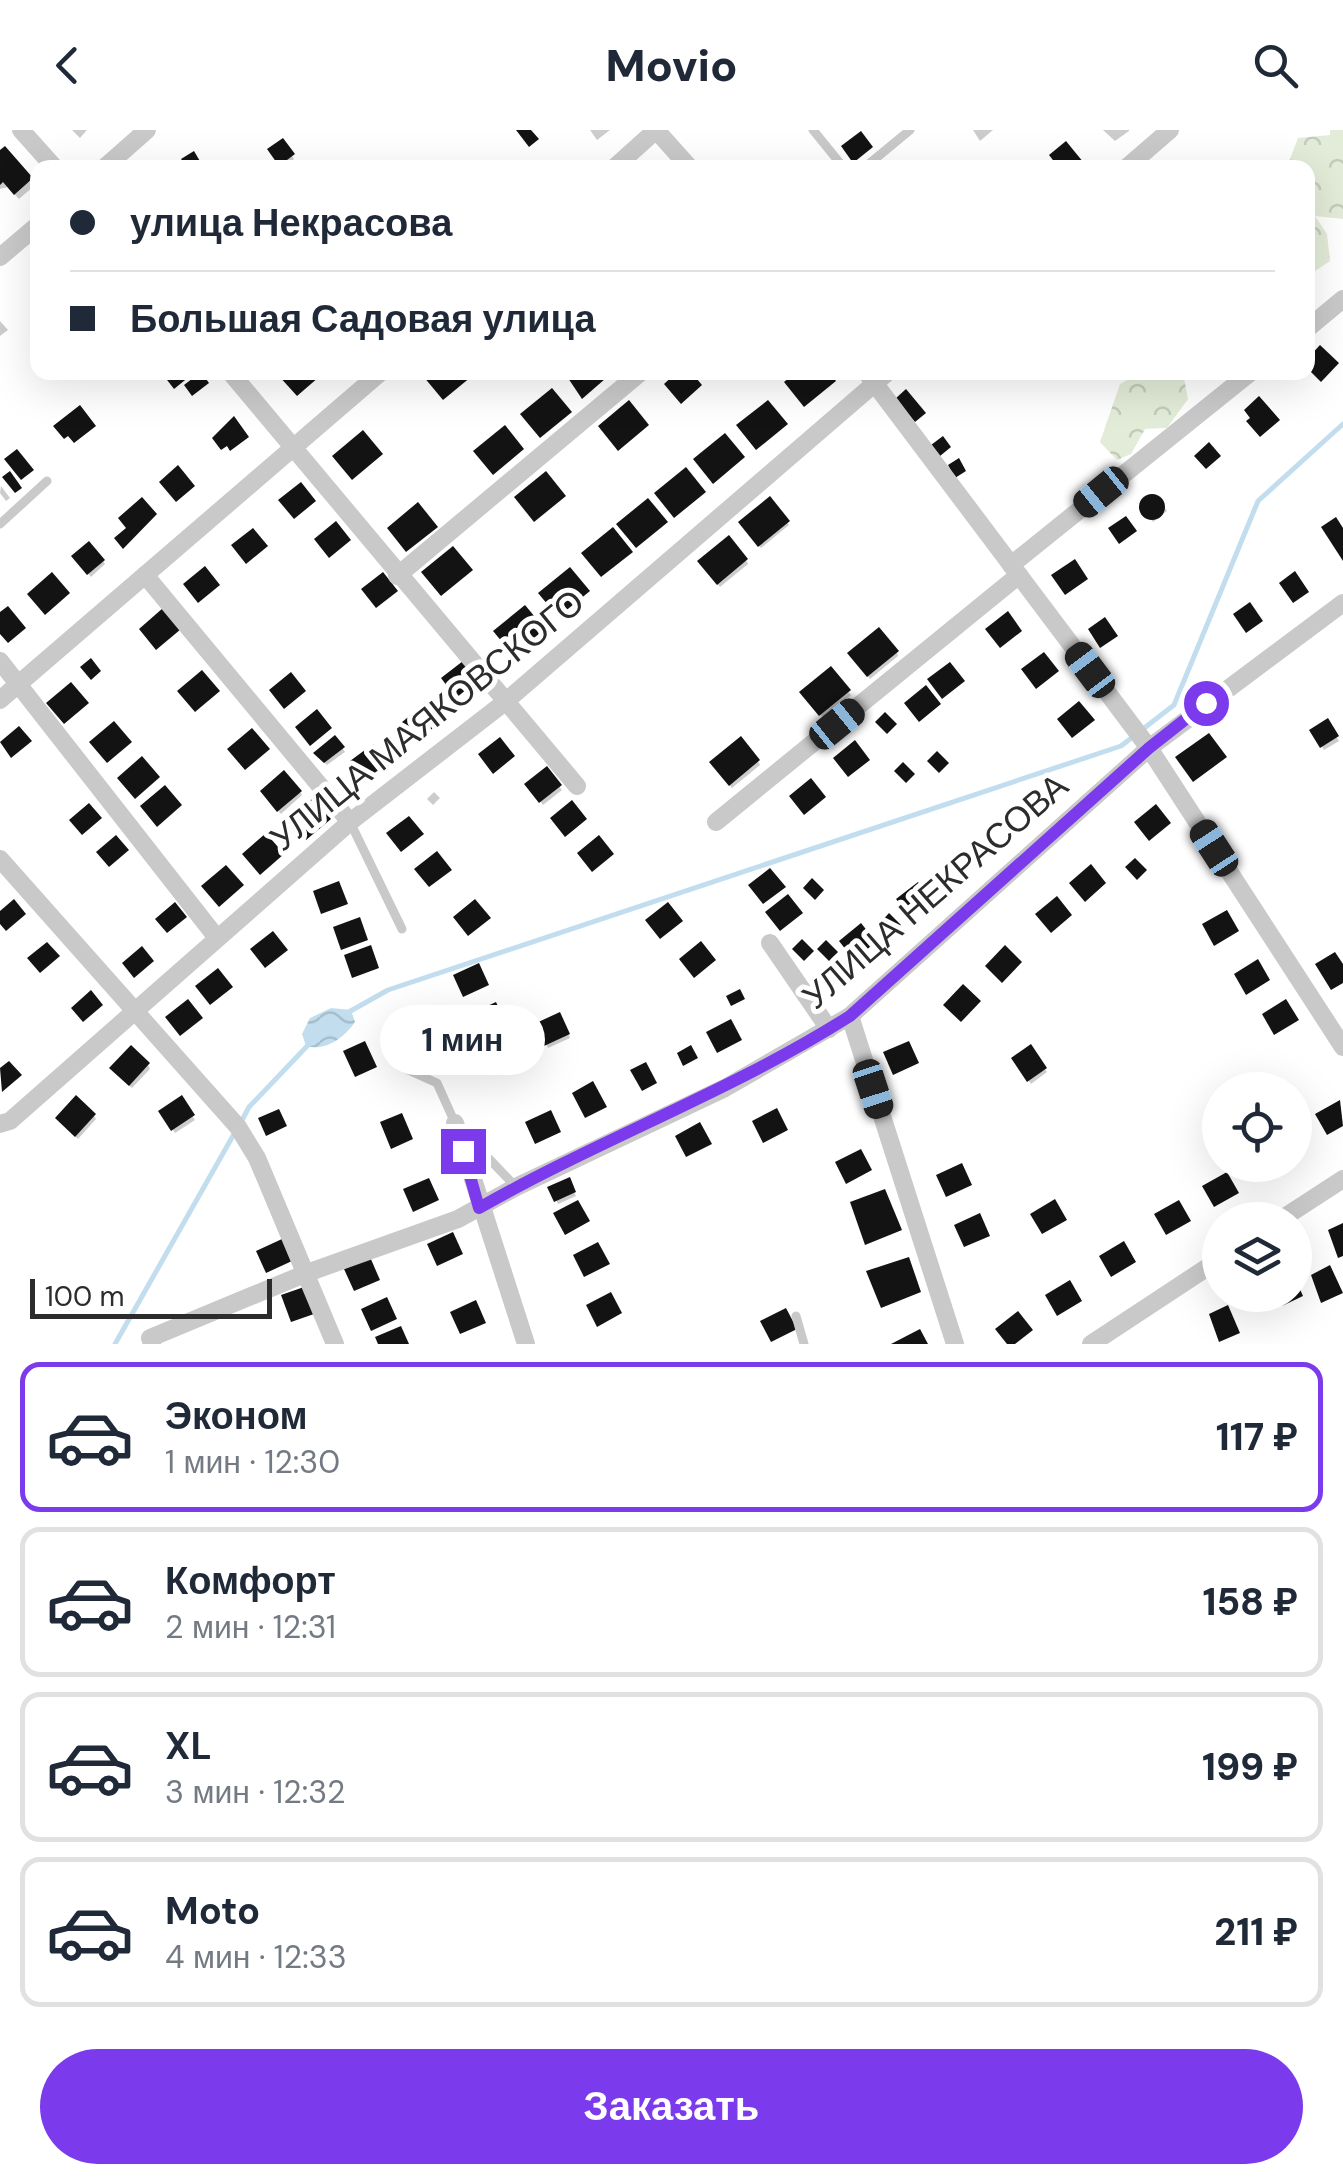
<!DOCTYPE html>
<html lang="ru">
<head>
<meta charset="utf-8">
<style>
  body { margin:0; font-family:"DM Sans",sans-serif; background:#f2f2f3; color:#1f2937; height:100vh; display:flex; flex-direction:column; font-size:38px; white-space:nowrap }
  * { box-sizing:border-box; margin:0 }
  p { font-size:32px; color:#747a83 }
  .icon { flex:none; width:55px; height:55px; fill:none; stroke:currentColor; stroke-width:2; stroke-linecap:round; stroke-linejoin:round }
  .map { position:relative; height:1214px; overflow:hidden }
  .sheet { display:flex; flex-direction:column; background:#fff; flex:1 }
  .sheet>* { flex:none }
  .guide { position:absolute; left:30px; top:30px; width:1285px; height:220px; border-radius:20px; box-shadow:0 10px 40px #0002; display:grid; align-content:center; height:220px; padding:0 40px; background:#fff }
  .tools { position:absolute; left:1202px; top:942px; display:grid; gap:20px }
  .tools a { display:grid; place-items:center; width:110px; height:110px; border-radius:50%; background:#fff; box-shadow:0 10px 40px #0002; font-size:50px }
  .scale { position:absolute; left:30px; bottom:25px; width:242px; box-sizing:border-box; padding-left:10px; border:5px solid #2c2c2c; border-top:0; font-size:28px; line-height:35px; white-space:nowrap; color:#2c2c2c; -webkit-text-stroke:8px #fff; paint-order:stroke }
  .end { position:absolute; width:45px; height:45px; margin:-22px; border:12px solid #7c3aed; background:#fff; box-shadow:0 0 0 5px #fff }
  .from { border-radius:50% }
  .bubble { position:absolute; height:70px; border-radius:35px; background:#fff; box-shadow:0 10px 40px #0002; font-size:32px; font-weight:800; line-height:70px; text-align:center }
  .car { position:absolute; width:30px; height:60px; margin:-30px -15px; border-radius:12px; box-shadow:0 0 8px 2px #0007; background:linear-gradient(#222 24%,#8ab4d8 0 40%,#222 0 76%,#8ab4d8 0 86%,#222 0) }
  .guide b { display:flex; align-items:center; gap:35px; height:95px; font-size:38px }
  .guide b+b { border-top:2px solid #e0e1e3 }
  .guide i { width:25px; height:25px; background:#1f2937 }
  ul { padding:18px 0 0; list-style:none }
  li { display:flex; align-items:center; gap:30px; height:150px; margin:0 20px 15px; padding:0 20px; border:5px solid #e0e1e3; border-radius:20px }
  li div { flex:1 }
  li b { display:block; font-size:38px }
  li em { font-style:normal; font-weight:800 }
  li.active { border-color:#7c3aed }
  li>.icon { width:90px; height:90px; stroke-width:1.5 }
  .button { display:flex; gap:20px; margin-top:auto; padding:20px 40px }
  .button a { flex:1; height:115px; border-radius:60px; background:#7c3aed; color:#fff; font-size:40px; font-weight:800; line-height:115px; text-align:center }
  header { display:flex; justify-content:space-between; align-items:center; height:130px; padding:0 40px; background:#fff; font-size:45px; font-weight:800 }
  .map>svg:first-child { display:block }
  .forest { fill:url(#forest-crowns) }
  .water { fill:url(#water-waves) }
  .shadow { fill:#0003 }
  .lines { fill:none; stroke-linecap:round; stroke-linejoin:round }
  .stream { stroke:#c2deee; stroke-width:5 }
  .building { fill:#131313 }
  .service { stroke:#c9c9c9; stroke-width:9 }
  .minor { stroke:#c9c9c9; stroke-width:18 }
  .route { stroke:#7c3aed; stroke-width:12 }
  .labels { text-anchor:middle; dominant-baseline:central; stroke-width:10; stroke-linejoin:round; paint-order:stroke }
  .street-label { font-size:35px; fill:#2c2c2c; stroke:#fff }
</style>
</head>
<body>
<header><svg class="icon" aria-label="back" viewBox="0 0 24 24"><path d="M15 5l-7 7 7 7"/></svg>Movio<svg class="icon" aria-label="search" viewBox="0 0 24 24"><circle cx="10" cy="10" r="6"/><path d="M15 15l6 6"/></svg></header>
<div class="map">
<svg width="1343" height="1214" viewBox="0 0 1343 1214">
  <defs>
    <pattern id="forest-crowns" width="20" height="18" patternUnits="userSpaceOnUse" patternTransform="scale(2.5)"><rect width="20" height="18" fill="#e3ecd8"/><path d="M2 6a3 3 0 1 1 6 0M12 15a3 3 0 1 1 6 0" fill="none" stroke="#c3cbba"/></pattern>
    <pattern id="water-waves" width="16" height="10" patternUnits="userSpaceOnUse" patternTransform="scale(2.5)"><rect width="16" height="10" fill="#c2deee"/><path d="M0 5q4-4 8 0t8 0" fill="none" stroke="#a7bfcc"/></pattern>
  </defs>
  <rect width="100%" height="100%" fill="#fff"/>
  <g class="forest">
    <path d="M1330 0H1343V89L1315 86 1327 104 1330 131 1308 146V38L1287 37 1298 8 1330 5Z"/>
    <path d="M1139 243H1183L1188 269 1167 298 1145 299 1131 324 1117 330 1100 312 1120 254Z"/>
  </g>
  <path class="water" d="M331 878 351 880 355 892C345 907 325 922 306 916L302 904 310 888Z"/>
  <g class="shadow">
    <path d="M72 0H87L80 8Z"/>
    <path d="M590 0H610L597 10Z"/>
    <path d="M973 0H993L980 11Z"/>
    <path d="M1103 0H1129V1L1115 11Z"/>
    <path d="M282 11 294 29 283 38 270 20Z"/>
    <path d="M0 23 34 56 19 69 8 57 0 59Z"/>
    <path d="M0 191 8 200 0 206Z"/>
    <path d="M1 356 10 368 6 371 0 363Z"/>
    <path d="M1155 364 1167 381 1153 392 1140 376Z"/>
    <path d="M787 392 789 395 761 418 743 396Z"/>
    <path d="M77 430 103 431 105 434 91 447Z"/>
    <path d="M746 430 748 434 720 457 702 435Z"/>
    <path d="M897 522 898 526 870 549 852 527Z"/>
    <path d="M831 540 851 565 823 588 805 566Z"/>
    <path d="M1327 591 1339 611 1324 620 1312 600Z"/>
    <path d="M335 608 345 622 327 635 318 627Z"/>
    <path d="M758 631 760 635 732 658 714 635Z"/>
    <path d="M546 640 562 660 543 675 528 654Z"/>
    <path d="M300 662 302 665 281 684 265 665Z"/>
    <path d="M434 662 440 668 433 675 427 669Z"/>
    <path d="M559 885 570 908 548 918 538 895Z"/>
    <path d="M1030 918 1047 942 1031 954 1014 929Z"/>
    <path d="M148 935 150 939 132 958 114 942Z"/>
    <path d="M181 968 195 990 175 1003 161 981Z"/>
    <path d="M94 986 96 989 78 1009 60 992Z"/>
    <path d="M568 1050 576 1066 558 1074 551 1058Z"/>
  </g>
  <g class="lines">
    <g class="stream">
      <path d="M347 883 388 860 1121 616 1174 575 1258 371 1343 294"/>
      <path d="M240 994 249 977 311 912"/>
      <path d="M115 1214 234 1004"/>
    </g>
  </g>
  <g class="building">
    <path d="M516 0H531L539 9 529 17Z"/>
    <path d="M861 1 873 17 853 33 841 16Z"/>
    <path d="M283 8 295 24 279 36 267 19Z"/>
    <path d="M1066 11 1088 38H1059L1049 25Z"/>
    <path d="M5 16 33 48 14 65 3 52 0 55V20Z"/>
    <path d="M194 21 204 38H187L181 29Z"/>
    <path d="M1320 215 1339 233 1321 252 1308 239V228Z"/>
    <path d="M161 242H195L174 259Z"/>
    <path d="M201 242 209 253 192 266 184 255Z"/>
    <path d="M281 242H315L319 247 297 266 278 245Z"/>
    <path d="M427 242H477L443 270 423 246Z"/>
    <path d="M564 242H613L582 269Z"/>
    <path d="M677 242H691L702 255 681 274 664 254Z"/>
    <path d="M796 242H829L836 251 804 277 784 252Z"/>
    <path d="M552 258 572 282 540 308 520 284Z"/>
    <path d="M906 259 926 283 915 292 895 269Z"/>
    <path d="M1259 266 1280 290 1260 307 1246 291 1250 288 1244 280Z"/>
    <path d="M629 270 649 295 618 321 598 296Z"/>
    <path d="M768 270 788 294 756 320 736 295Z"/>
    <path d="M80 275 96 296 74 313 68 306 64 309 53 296Z"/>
    <path d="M234 286 249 307 230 321 227 316 221 320 212 308Z"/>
    <path d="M505 295 524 319 493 345 473 321Z"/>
    <path d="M363 300 383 324 352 350 332 326Z"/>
    <path d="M725 303 745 327 713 354 693 329Z"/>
    <path d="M943 306 951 317 940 326 931 315Z"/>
    <path d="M1209 312 1221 326 1206 339 1194 326Z"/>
    <path d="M17 319 34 340 21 350 4 329Z"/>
    <path d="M959 328 966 341 955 348 948 335Z"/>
    <path d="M178 335 195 356 176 372 159 352Z"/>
    <path d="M686 337 706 362 674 388 654 363Z"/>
    <path d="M10 341 22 358 15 363 2 347Z"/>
    <path d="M546 341 566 366 534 392 514 367Z"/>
    <path d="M301 352 316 371 294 389 278 370Z"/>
    <circle cx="1152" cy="377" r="13"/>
    <path d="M770 366 790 391 758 417 738 392Z"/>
    <path d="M142 367 157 384 123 419 114 408 126 398 118 388Z"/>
    <path d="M648 368 668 392 636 418 616 394Z"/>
    <path d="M418 372 438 397 406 422 387 398Z"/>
    <path d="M1126 386 1137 401 1119 414 1108 398Z"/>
    <path d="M1336 387 1343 398V431L1321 397Z"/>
    <path d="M336 391 351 410 329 428 314 409Z"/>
    <path d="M613 397 633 422 601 447 581 423Z"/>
    <path d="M253 398 268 416 246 434 231 415Z"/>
    <path d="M729 405 748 429 717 455 697 431Z"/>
    <path d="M89 411 105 430 87 445 71 426Z"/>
    <path d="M453 416 473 440 441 466 421 442Z"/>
    <path d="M1075 429 1088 449 1065 465 1051 445Z"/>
    <path d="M205 436 220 455 198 473 183 454Z"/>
    <path d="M570 437 590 461 558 487 538 463Z"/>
    <path d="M1295 441 1309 462 1293 473 1279 453Z"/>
    <path d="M52 442 70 463 45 485 27 464Z"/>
    <path d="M383 442 398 461 376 478 361 459Z"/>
    <path d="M1250 472 1263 491 1246 503 1233 484Z"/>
    <path d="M525 475 545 499 513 525 493 501Z"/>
    <path d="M8 476 26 498 8 513 0 504V482Z"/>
    <path d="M163 478 181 499 156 520 139 499Z"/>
    <path d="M1008 481 1022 501 1000 518 985 499Z"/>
    <path d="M1105 487 1118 506 1100 518 1088 499Z"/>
    <path d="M879 497 899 521 867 547 847 523Z"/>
    <path d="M1044 522 1059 541 1036 559 1021 539Z"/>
    <path d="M91 528 101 541 91 550 80 537Z"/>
    <path d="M463 531 478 550 456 568 441 548Z"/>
    <path d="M950 532 965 551 942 569 927 549Z"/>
    <path d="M831 536 851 560 819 586 799 562Z"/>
    <path d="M202 540 220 561 195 582 177 561Z"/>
    <path d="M291 542 306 561 284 579 269 560Z"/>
    <path d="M71 552 89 573 64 594 46 573Z"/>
    <path d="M926 555 941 574 919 592 904 573Z"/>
    <path d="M1079 571 1095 590 1072 608 1057 589Z"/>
    <path d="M317 579 332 598 310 616 295 597Z"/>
    <path d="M418 579 433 598 411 615 396 597Z"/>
    <path d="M885 582 897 594 887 604 875 592Z"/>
    <path d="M1328 588 1339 606 1320 618 1309 600Z"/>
    <path d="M114 591 132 612 107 633 89 612Z"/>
    <path d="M19 596 32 611 11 628 0 612Z"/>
    <path d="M252 598 270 619 245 640 227 619Z"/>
    <path d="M1209 603 1227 627 1193 652 1175 627Z"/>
    <path d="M335 605 345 617 324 633 313 623Z"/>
    <path d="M741 606 760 630 729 656 709 632Z"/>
    <path d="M500 607 515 626 493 644 478 624Z"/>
    <path d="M855 610 870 630 848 647 833 628Z"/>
    <path d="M373 614 388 633 365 650 350 631Z"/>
    <path d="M937 621 949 633 939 643 927 631Z"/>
    <path d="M142 626 160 647 135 669 117 648Z"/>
    <path d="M903 632 915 644 906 653 894 641Z"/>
    <path d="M547 636 562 655 539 673 524 654Z"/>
    <path d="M284 640 302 661 277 682 260 661Z"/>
    <path d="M811 648 826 667 804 685 789 666Z"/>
    <path d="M165 655 182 675 157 697 140 676Z"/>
    <path d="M1036 661 1048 673 1039 682 1027 670Z"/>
    <path d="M313 668 331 689 306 710 289 689Z"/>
    <path d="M572 670 587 689 565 707 550 688Z"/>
    <path d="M89 673 102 688 82 705 69 690Z"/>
    <path d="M1156 674 1171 693 1149 711 1134 692Z"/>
    <path d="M409 686 424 704 401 722 386 703Z"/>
    <path d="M266 703 284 724 260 745 242 724Z"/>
    <path d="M116 705 129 720 109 737 96 722Z"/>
    <path d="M599 705 614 724 592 742 577 723Z"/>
    <path d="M437 721 452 740 429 757 414 739Z"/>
    <path d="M1135 728 1147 740 1137 750 1125 737Z"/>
    <path d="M1091 734 1106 753 1085 772 1069 753Z"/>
    <path d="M226 735 244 755 219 777 201 756Z"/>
    <path d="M770 738 786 757 763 774 748 755Z"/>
    <path d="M812 748 824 760 815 770 803 758Z"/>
    <path d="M339 751 348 774 321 784 313 761Z"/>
    <path d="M918 752 933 771 911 788 896 769Z"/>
    <path d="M788 764 803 783 780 801 765 782Z"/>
    <path d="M1057 766 1072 785 1051 803 1035 784Z"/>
    <path d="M14 769 26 784 6 801 0 794V781Z"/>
    <path d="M475 769 491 788 468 806 453 787Z"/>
    <path d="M175 772 187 787 167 803 155 789Z"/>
    <path d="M668 772 683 791 660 809 645 790Z"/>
    <path d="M1227 780 1239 801 1214 816 1202 794Z"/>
    <path d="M889 783 901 795 892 805 880 793Z"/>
    <path d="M360 787 368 810 341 820 333 797Z"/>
    <path d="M861 793 876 812 854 830 839 811Z"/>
    <path d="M273 801 288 820 265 838 250 819Z"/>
    <path d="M802 809 814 821 804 831 792 819Z"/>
    <path d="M826 810 838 822 829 831 817 819Z"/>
    <path d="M701 811 716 830 694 848 679 829Z"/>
    <path d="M47 812 60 826 40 843 27 828Z"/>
    <path d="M371 815 379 838 352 848 344 825Z"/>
    <path d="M1005 815 1022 832 1002 853 985 836Z"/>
    <path d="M142 816 154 831 134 848 122 833Z"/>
    <path d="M1335 822 1343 834V853L1331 860 1315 834Z"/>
    <path d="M1258 829 1270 850 1246 865 1234 844Z"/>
    <path d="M479 833 489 855 463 867 453 845Z"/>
    <path d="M218 838 233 857 210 875 195 856Z"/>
    <path d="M963 854 981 871 961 892 943 875Z"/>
    <path d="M740 859 745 869 731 876 726 866Z"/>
    <path d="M91 860 103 875 83 892 71 878Z"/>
    <path d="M188 869 203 888 180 906 165 887Z"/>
    <path d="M1286 869 1299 890 1274 905 1262 884Z"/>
    <path d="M496 872 506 894 480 906 470 884Z"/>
    <path d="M560 882 570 904 544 916 534 894Z"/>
    <path d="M731 889 742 910 717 923 706 902Z"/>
    <path d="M365 911 377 937 355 947 343 921Z"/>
    <path d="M909 911 919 933 893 945 883 922Z"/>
    <path d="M1031 914 1047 938 1027 952 1011 928Z"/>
    <path d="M131 915 150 933 129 956 109 938Z"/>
    <path d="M691 915 698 928 683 936 677 923Z"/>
    <path d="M9 931 22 945 2 962 0 938Z"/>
    <path d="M646 932 657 953 642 961 630 940Z"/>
    <path d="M593 951 607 977 585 988 572 963Z"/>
    <path d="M76 965 96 984 75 1007 55 988Z"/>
    <path d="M182 965 195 985 171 1001 158 981Z"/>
    <path d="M1340 970 1343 996 1327 1005 1315 984Z"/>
    <path d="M777 978 788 1000 763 1013 752 991Z"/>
    <path d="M279 979 287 996 266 1006 258 988Z"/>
    <path d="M551 980 561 1002 535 1014 525 992Z"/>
    <path d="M402 983 413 1009 391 1019 380 992Z"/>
    <path d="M700 992 712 1014 686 1027 675 1006Z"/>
    <path d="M861 1019 872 1040 846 1054 835 1032Z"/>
    <path d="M962 1033 972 1055 946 1067 936 1045Z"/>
    <path d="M1254 1035H1286L1263 1049Z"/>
    <path d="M1227 1042 1239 1063 1214 1077 1202 1056Z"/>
    <path d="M570 1047 576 1062 554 1072 547 1057Z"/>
    <path d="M429 1048 439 1070 413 1082 403 1059Z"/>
    <path d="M885 1059 902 1100 865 1115 850 1072Z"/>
    <path d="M1055 1069 1067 1090 1042 1104 1030 1084Z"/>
    <path d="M578 1070 590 1091 565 1105 553 1083Z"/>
    <path d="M1179 1070 1191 1091 1166 1105 1154 1084Z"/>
    <path d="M980 1083 990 1106 964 1117 954 1095Z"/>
    <path d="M1343 1093V1126L1338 1128 1328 1100Z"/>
    <path d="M453 1102 463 1124 437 1136 427 1114Z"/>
    <path d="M282 1109 292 1131 266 1143 256 1121Z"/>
    <path d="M1124 1111 1136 1132 1111 1147 1099 1126Z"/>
    <path d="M598 1112 610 1134 584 1147 573 1125Z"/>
    <path d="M370 1127 380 1150 354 1161 344 1139Z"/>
    <path d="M909 1127 921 1162 881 1178 866 1141Z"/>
    <path d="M1330 1135 1343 1163 1321 1173 1311 1145Z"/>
    <path d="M1295 1148 1303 1166 1282 1176 1278 1165H1295Z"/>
    <path d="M1070 1150 1082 1171 1057 1186 1045 1165Z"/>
    <path d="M304 1157 314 1184 291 1192 281 1165Z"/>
    <path d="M611 1162 622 1183 597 1197 586 1175Z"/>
    <path d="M387 1167 397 1189 371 1201 361 1179Z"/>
    <path d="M476 1170 486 1193 460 1204 450 1182Z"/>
    <path d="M1228 1175 1240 1203 1219 1212 1209 1184Z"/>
    <path d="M786 1178 797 1199 771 1212 760 1191Z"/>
    <path d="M1018 1181 1033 1200 1015 1214H1007L995 1199Z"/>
    <path d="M401 1196 409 1214H378L375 1207Z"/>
    <path d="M920 1199 928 1214H891Z"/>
  </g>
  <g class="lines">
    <g class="service">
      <path d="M813 0 844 38"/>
      <path d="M864 38 910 0"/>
      <path d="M0 394 47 351"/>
      <path d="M350 692 402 799"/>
      <path d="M399 936 437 953 455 993 516 1057"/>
      <path d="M796 1186 804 1214"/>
    </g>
    <g class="minor">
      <path d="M21 0 55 38"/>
      <path d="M656 0 690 38"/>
      <path d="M104 38 147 0"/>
      <path d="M614 38 656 0"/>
      <path d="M1126 38 1170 0"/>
      <path d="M0 127 38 95"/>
      <path d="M1308 198 1343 169"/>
      <path d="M230 242 577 656"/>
      <path d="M866 242 1149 618 1343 917"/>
      <path d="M1011 435 1251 242"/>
      <path d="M145 445 350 692"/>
      <path d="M397 446 641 242"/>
      <path d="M0 531 217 808"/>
      <path d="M0 570 381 242"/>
      <path d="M716 692 1019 445"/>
      <path d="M0 729 238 997 257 1028 335 1214"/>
      <path d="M770 813 829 899"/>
      <path d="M850 886 955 1214"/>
      <path d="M455 993 526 1214"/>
      <path d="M0 994 10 991 350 692 505 572 888 242"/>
      <path d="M1280 1090 1343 1049"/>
      <path d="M152 1214 150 1208 307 1143 458 1089 516 1057 725 958 850 886 1149 618 1343 473"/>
      <path d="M1091 1214 1220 1129"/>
    </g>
  </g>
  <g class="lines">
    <path class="route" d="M463 1021 479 1078C600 1009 732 961 850 886L1149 618 1206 573"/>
  </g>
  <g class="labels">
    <g class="street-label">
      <text transform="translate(427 590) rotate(-39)">УЛИЦА МАЯКОВСКОГО</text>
      <text transform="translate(935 761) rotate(-41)">УЛИЦА НЕКРАСОВА</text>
    </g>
  </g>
</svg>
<div class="tools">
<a><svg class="icon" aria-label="locate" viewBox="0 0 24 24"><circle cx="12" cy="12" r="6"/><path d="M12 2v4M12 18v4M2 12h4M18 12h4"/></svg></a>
<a><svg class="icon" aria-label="layers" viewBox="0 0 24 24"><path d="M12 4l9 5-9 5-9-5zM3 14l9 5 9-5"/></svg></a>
</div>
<div class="scale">100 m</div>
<i class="end from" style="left:1206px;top:573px"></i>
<i class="end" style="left:463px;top:1021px"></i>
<div class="bubble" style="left:380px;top:875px;width:165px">1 мин</div>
<i class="car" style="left:1101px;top:362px;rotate:231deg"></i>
<i class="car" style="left:1090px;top:540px;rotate:323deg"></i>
<i class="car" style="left:837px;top:594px;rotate:51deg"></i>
<i class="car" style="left:1214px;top:718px;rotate:327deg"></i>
<i class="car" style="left:873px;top:959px;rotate:162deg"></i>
<div class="guide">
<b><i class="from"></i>улица Некрасова</b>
<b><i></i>Большая Садовая улица</b>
</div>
</div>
<section class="sheet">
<ul>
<li class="active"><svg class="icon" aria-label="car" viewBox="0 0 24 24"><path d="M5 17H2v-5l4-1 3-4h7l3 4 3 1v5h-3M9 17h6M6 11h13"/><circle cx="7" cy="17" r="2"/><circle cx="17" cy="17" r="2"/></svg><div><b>Эконом</b><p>1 мин · 12:30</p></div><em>117 ₽</em></li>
<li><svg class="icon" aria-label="car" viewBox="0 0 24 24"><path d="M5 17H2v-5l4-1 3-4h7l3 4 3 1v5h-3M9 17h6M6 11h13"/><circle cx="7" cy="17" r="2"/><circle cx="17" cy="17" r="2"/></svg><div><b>Комфорт</b><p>2 мин · 12:31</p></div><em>158 ₽</em></li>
<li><svg class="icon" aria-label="car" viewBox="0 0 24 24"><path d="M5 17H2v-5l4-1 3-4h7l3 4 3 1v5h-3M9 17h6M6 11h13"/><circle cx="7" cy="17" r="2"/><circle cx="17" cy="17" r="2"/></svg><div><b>XL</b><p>3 мин · 12:32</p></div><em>199 ₽</em></li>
<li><svg class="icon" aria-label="car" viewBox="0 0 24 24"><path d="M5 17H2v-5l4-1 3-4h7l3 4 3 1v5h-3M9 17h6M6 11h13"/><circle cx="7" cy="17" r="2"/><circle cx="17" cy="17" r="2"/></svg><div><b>Moto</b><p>4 мин · 12:33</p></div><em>211 ₽</em></li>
</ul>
<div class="button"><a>Заказать</a></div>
</section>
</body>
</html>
